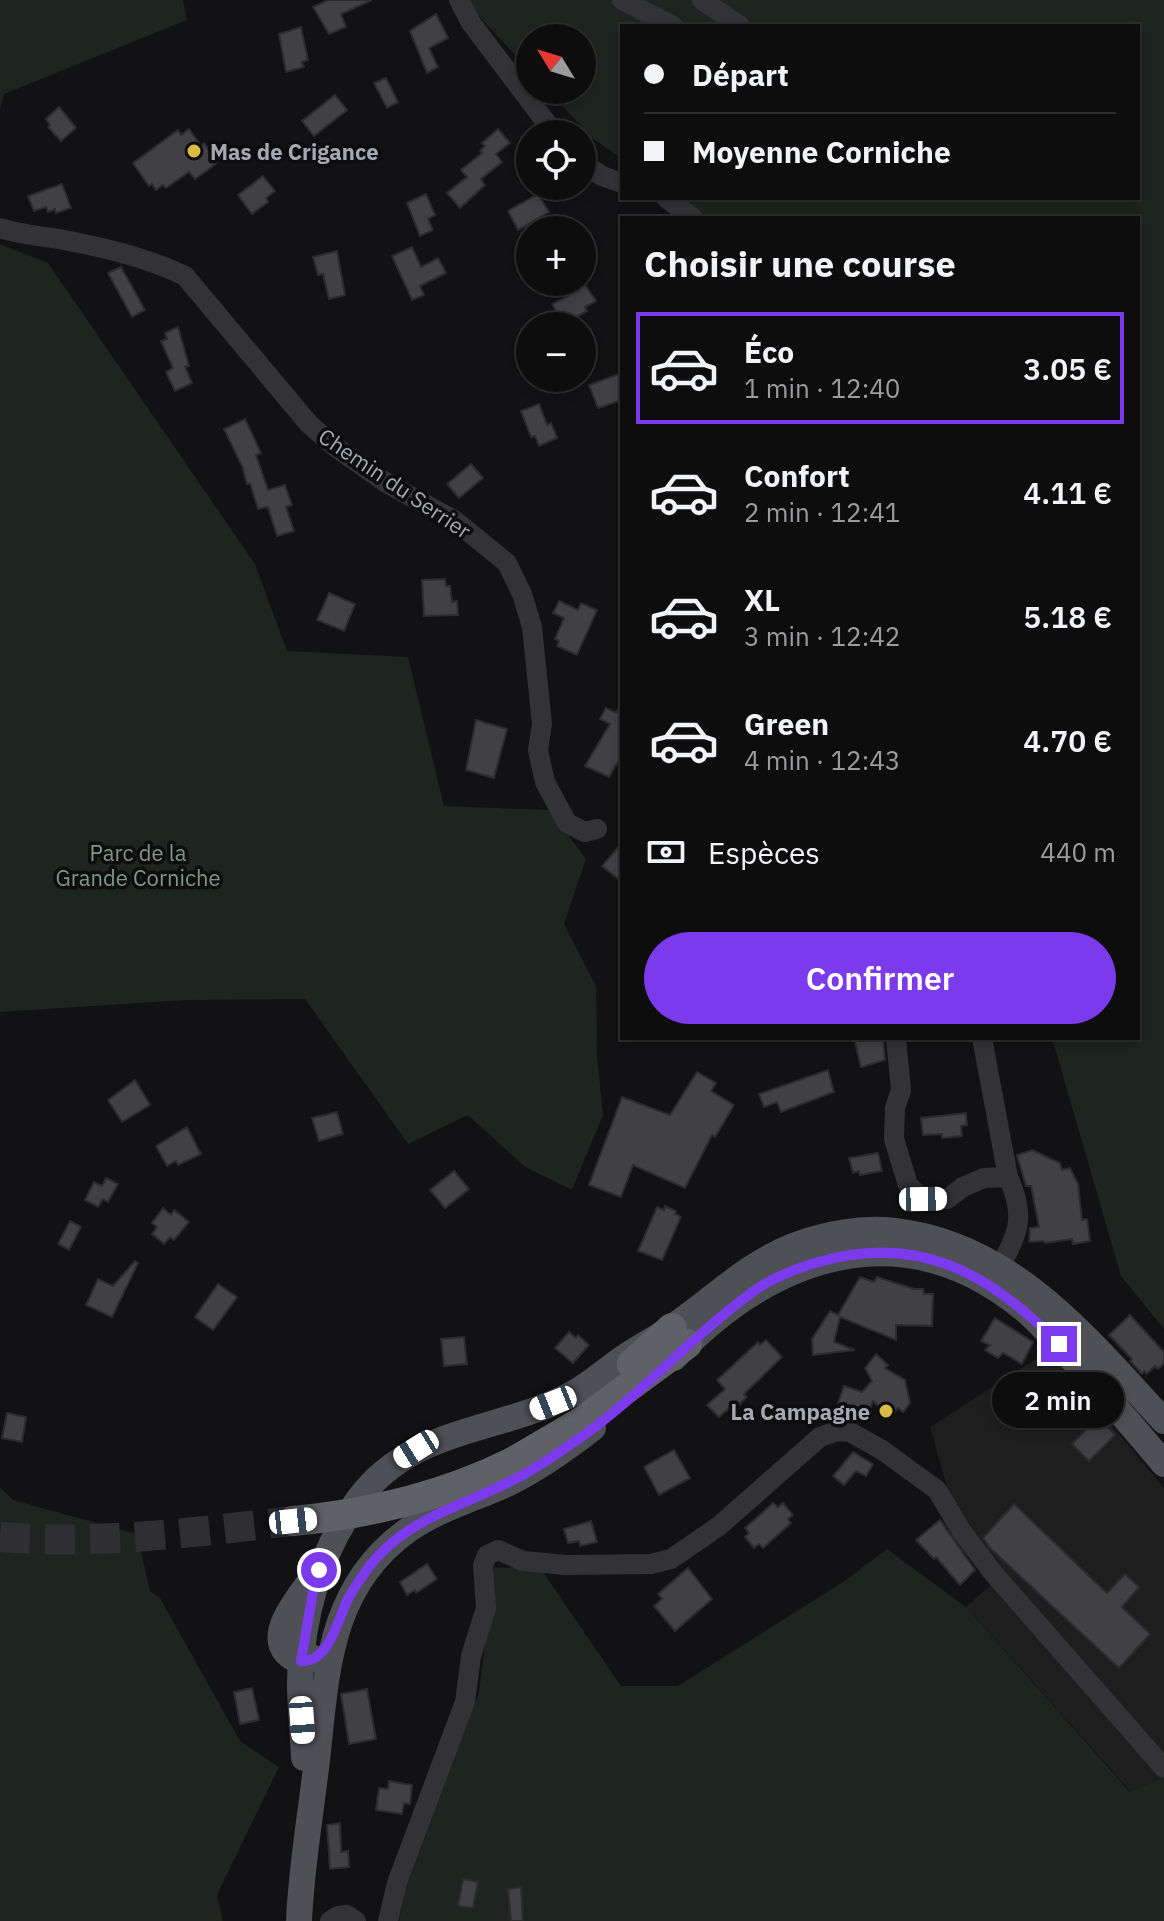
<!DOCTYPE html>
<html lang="fr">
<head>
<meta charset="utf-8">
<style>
  body { margin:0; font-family:"IBM Plex Sans",sans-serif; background:#1c1b1c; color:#f1f3f6; height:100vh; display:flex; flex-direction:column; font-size:30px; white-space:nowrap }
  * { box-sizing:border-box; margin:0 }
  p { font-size:26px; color:#9b9c9e }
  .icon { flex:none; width:44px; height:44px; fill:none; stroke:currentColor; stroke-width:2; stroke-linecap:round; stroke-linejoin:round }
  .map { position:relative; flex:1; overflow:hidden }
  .details { position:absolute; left:620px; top:216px; width:520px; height:824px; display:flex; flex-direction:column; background:#0e0d0e; border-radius:0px; box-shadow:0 4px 12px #0003,0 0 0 2px #2e2d2e }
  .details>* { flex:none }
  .banner { position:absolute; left:620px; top:24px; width:520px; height:176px; border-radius:0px; box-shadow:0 4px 12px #0003,0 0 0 2px #2e2d2e; display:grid; align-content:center; height:176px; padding:0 24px; background:#0e0d0e }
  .needle { width:52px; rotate:308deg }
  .fabs { position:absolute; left:516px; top:24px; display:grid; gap:16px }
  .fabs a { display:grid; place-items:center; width:80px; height:80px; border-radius:50%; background:#0e0d0e; box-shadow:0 4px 12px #0003,0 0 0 2px #2e2d2e; font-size:40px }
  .end { position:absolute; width:36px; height:36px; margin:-18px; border:10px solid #7c3aed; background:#fff; box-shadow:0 0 0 4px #fff }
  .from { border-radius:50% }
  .bubble { position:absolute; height:56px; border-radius:28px; background:#0e0d0e; box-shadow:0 4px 12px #0003,0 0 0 2px #2e2d2e; font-size:26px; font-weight:600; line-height:56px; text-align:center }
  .car { position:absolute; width:24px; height:48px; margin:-24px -12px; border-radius:10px; box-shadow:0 0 6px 2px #0007; background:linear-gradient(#fff 24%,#345 0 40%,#fff 0 76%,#345 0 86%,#fff 0) }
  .banner b { display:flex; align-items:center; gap:28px; height:76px; font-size:30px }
  .banner b+b { border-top:2px solid #2e2d2e }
  .banner i { width:20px; height:20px; background:#f1f3f6 }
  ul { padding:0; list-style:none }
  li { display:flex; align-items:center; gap:24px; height:112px; margin:0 16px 12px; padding:0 8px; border:4px solid transparent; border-radius:0px }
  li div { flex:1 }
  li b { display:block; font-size:30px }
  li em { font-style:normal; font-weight:600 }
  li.on { border-color:#7c3aed }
  li>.icon { width:72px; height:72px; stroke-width:1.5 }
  h2 { padding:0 24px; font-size:36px; line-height:96px }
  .pay { display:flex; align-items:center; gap:20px; height:88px; padding:0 24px; font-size:30px }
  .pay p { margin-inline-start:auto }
  .cta { display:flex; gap:16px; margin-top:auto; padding:16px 24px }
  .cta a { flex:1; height:92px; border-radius:48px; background:#7c3aed; color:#fff; font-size:32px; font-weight:600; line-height:92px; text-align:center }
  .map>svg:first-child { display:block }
  .built { fill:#1e1e1f }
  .green { fill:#1e241f }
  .building { fill:#414145; stroke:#2c2c2e; stroke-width:2 }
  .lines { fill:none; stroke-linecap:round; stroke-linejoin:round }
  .highway-tunnel { stroke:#2f2f33; stroke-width:30; stroke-dasharray:30 15; stroke-linecap:butt }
  .minor { stroke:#333337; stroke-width:20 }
  .major { stroke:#4f5056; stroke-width:26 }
  .highway { stroke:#606167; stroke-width:30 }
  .highway-bridge { stroke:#606167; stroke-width:30 }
  .route { stroke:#7c3aed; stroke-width:10 }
  .poi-dot { fill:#d9ba43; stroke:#0d0c0e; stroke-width:3 }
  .labels { text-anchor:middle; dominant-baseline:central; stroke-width:7; stroke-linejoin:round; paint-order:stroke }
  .poi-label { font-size:22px; font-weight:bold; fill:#a5a7b1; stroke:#0d0c0e; text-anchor:start }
  .street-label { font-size:22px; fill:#a5a7b1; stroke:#0d0c0e }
  .park-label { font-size:22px; fill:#7e9a83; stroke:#0d0c0e }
</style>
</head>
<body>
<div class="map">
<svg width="1164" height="1921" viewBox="0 0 1164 1921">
  <rect width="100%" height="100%" fill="#121113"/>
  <path class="built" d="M1050 1350 1164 1488V1777L1131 1792 966 1607 1001 1576 950 1497 930 1427Z"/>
  <g class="green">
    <path d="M0 0H183L187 20 4 94 0 109Z"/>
    <path d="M464 0H1164V1329L1121 1276 1052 1038H1138V218H707L678 198H1138V26H622V159L592 138 548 90H582V38H530V71Z"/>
    <path d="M0 244 48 263 255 564 287 651 408 657 444 806 549 810 586 859 564 924 596 986 597 1055 603 1115 572 1190 525 1167 468 1115 408 1144 305 999 185 1000 0 1012Z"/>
    <path d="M0 1487 13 1500 137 1534 150 1591 160 1598 240 1741 279 1767 217 1895 223 1921H0Z"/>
    <path d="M887 1549 966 1607 1130 1792 1164 1777V1921H399L405 1891 479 1693 494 1567 541 1569 621 1686H678L843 1582Z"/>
  </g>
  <g class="building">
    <path d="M328 0H372L341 14 346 27 329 34 313 7Z"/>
    <path d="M436 14 448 38 429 48 438 67 427 73 410 31Z"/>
    <path d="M301 27 308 60 302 62 304 67 286 72 279 34Z"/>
    <path d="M386 78 398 102 387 108 374 83Z"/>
    <path d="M335 95 347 110 314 136 302 121Z"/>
    <path d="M59 107 76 128 61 141 48 127 50 125 46 119Z"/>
    <path d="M189 129 201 146 204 143 217 163 195 179 189 172 166 188 163 185 156 190 152 184 149 186 133 163 178 130 181 135Z"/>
    <path d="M498 129 510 143 496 154 502 162 481 179 485 185 460 208 447 193 467 177 461 170 482 153 480 151 485 146 482 143Z"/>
    <path d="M263 176 275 191 266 198 268 202 252 214 238 195Z"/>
    <path d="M62 184 71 208 56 213 55 209 48 212 46 207 34 211 28 196Z"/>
    <path d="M426 194 435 215 428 219 433 230 420 236 407 203Z"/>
    <path d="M538 194 549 212 518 230 508 211Z"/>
    <path d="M412 247 421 267 438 258 446 273 420 286 424 295 412 300 392 256Z"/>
    <path d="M337 251 345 295 329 299 323 274 318 275 313 257Z"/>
    <path d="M121 267 145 310 132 317 108 273Z"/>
    <path d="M582 280 596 301 585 307 587 311 563 324 552 304 568 296 564 289Z"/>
    <path d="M178 327 189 366 185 367 192 383 175 391 166 372 173 368 161 341 167 339 165 333Z"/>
    <path d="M622 373V400L598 408 589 385Z"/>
    <path d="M539 404 547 425 551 423 557 438 539 446 535 436 531 437 521 411Z"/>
    <path d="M245 419 261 453 256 455 268 490 285 485 292 505 286 507 294 531 277 536 268 507 258 509 250 483 247 484 242 466 224 429Z"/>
    <path d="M471 464 483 478 459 498 447 484Z"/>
    <path d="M445 579 446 586H450L452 602 457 601 458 615 424 616 422 580Z"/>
    <path d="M329 593 355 604 344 631 317 620Z"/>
    <path d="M559 601 578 610 581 603 597 610 577 655 557 646 559 641 555 639 564 618 553 613Z"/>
    <path d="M622 702V755L609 777 585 766 610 724 600 719 606 708 616 713Z"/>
    <path d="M476 720 507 729 494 778 466 770Z"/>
    <path d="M622 843V882L602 866Z"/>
    <path d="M854 1038H883L885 1060 861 1067Z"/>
    <path d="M828 1070 834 1092 781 1112 777 1102 764 1107 759 1094Z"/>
    <path d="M697 1072 716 1083 711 1091 734 1105 715 1137 712 1135 685 1188 633 1165 621 1197 589 1185 622 1097 670 1115Z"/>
    <path d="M135 1080 150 1105 122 1122 108 1100Z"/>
    <path d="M337 1112 343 1134 319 1141 312 1118Z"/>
    <path d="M966 1113 967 1125 961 1126 962 1136 942 1138V1134L923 1135 921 1118Z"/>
    <path d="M187 1127 201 1154 178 1165 176 1161 167 1166 156 1146Z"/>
    <path d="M1032 1150 1060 1163 1062 1170 1070 1168 1078 1184 1082 1220 1087 1219 1090 1241 1073 1244 1072 1239 1045 1243 1044 1241 1029 1242 1030 1228 1039 1227 1031 1186H1026L1017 1155Z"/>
    <path d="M878 1153 882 1171 860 1175 859 1171 853 1173 849 1158Z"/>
    <path d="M454 1171 469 1189 445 1208 430 1190Z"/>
    <path d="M106 1178 118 1184 108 1202 103 1199 98 1207 85 1200 94 1182 102 1186Z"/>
    <path d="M665 1206 676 1211 675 1214 681 1217 662 1260 638 1251 657 1207 664 1210Z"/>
    <path d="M163 1208 171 1215 174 1210 189 1222 174 1240 170 1237 164 1244 152 1234 157 1227 152 1223Z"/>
    <path d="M70 1221 81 1227 69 1250 58 1244Z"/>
    <path d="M135 1261 138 1263 112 1317 86 1305 98 1279 113 1286Z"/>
    <path d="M860 1277 874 1282 877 1277 914 1289H923L924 1294H933L932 1326 896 1325V1340L840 1317 834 1342 855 1350 813 1355 812 1339 830 1311 838 1315Z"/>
    <path d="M218 1284 237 1297 213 1330 195 1317Z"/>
    <path d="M1130 1315 1164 1352V1363L1158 1369 1155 1366 1147 1374 1144 1371 1142 1374 1130 1361 1132 1359 1109 1335Z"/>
    <path d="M995 1318 1033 1342 1022 1364 1003 1353 998 1358 985 1350 990 1345 981 1341Z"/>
    <path d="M569 1332 576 1338 578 1335 589 1345 573 1363 555 1348Z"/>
    <path d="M464 1337 467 1364 444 1366 441 1339Z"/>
    <path d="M766 1340 782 1357 744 1394 747 1397 732 1411 729 1408 719 1417 707 1405 725 1389 717 1380 758 1342 760 1345Z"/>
    <path d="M876 1354 888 1365 885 1368 905 1380 910 1403 903 1412 898 1408 891 1417 873 1401 867 1417 855 1412 856 1409 838 1403 844 1386 862 1392 872 1381 865 1368Z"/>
    <path d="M7 1413 26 1417 22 1442 2 1438Z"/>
    <path d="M1099 1417 1115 1435 1089 1461 1072 1444Z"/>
    <path d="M674 1450 690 1478 659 1495 644 1467Z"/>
    <path d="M853 1452 873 1464 866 1476 856 1471 844 1485 833 1476Z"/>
    <path d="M773 1503 778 1507 783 1503 793 1515 788 1519 791 1523 763 1548 759 1544 754 1548 745 1537 749 1533 745 1528Z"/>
    <path d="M1014 1504 1107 1593 1125 1574 1139 1587 1122 1607 1150 1634 1119 1668 991 1549 983 1538Z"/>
    <path d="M940 1520 975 1570 960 1585 936 1557 934 1559 916 1540Z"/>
    <path d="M591 1521 597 1542 580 1546 579 1541 568 1543 564 1529Z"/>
    <path d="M427 1564 437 1579 416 1593 415 1590 407 1595 400 1582Z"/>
    <path d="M688 1568 712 1599 675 1631 654 1606 662 1599 658 1594Z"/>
    <path d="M252 1688 259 1720 240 1724 234 1692Z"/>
    <path d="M367 1689 376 1739 349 1744 341 1694Z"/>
    <path d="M389 1781 412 1785 410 1804 404 1803 402 1814 376 1810 379 1788 388 1789Z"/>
    <path d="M340 1823 341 1852 348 1851 349 1867 330 1869 327 1825Z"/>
    <path d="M463 1879 478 1882 473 1908 458 1906Z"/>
    <path d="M521 1887 523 1921H511L508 1889Z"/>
  </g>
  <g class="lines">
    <path class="highway-tunnel" d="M0 1537C97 1545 196 1532 293 1521"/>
    <g class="minor">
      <path d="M459 0 471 23 555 134"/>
      <path d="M622 0 673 26"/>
      <path d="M702 0 740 26"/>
      <path d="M582 163 602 176 622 183"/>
      <path d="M666 198 693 218"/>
      <path d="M0 228C26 236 53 237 79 243 115 250 152 260 185 276L309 424 334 446 388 484 454 520 507 563 522 594 532 627 542 724 538 750 545 782 567 823 585 832 597 829"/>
      <path d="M896 1038 901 1090 895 1108 894 1139 908 1185 923 1199H947L963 1187 984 1178 1008 1177"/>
      <path d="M982 1038 1008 1177C1025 1214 1020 1232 1000 1266"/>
      <path d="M330 1921 338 1916 347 1915 356 1921"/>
      <path d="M388 1921 397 1883 465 1702 471 1656 486 1608 483 1566 487 1555 498 1550 523 1561 566 1565 651 1564 671 1559 719 1526 820 1437 837 1431 850 1432 882 1450 937 1490 962 1532 994 1574 1164 1768"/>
    </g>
    <g class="major">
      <path d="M674 1358C774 1254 903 1209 1025 1310 1043 1325 1059 1345 1076 1363 1106 1396 1135 1429 1164 1464"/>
      <path d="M310 1581C298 1599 264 1637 290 1656 298 1662 305 1663 314 1658"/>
      <path d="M304 1758C303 1733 300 1709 300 1684 301 1618 319 1553 358 1500 412 1426 500 1433 574 1393 590 1384 604 1372 619 1361 635 1349 654 1340 671 1328 712 1300 746 1265 793 1246 823 1234 862 1227 895 1231 1014 1245 1087 1339 1164 1421"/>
      <path d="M299 1921C301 1872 309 1825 315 1776 327 1683 323 1591 408 1530 438 1509 474 1499 507 1484 538 1469 566 1449 593 1428"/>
    </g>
    <g class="highway">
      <path d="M632 1364 672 1328"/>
      <path d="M513 1462 581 1422 687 1344"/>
    </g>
    <path class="highway-bridge" d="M293 1521C370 1514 444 1496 513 1462"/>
  </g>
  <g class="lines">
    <path class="route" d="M319 1570 314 1586 301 1661C330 1663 338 1617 349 1597 358 1582 368 1566 381 1553 416 1517 463 1505 507 1483 531 1472 553 1457 574 1442 638 1399 688 1339 750 1294 769 1279 792 1270 815 1263 917 1232 990 1273 1059 1344"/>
  </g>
  <g class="poi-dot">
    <circle cx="194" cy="151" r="8"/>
    <circle cx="886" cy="1411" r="8"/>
  </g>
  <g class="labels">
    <g class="poi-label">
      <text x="210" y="151">Mas de Crigance</text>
      <text x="870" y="1411" text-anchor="end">La Campagne</text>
    </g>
    <g class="street-label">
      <text transform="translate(395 483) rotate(34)">Chemin du Serrier</text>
    </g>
    <g class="park-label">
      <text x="138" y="852">Parc de la<tspan x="138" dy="25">Grande Corniche</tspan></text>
    </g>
  </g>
</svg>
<div class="fabs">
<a><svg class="needle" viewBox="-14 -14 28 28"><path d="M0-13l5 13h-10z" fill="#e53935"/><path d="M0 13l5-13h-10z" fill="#9b9c9e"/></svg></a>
<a><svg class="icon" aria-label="locate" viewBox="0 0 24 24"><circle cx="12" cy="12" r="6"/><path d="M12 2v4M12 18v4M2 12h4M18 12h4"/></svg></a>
<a>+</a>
<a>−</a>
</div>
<i class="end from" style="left:319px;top:1570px"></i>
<i class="end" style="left:1059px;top:1344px"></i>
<div class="bubble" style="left:992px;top:1372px;width:132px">2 min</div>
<i class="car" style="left:923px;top:1199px;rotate:89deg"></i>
<i class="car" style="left:553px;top:1403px;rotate:248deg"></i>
<i class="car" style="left:416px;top:1449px;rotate:238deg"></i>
<i class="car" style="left:293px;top:1521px;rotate:84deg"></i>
<i class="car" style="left:302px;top:1720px;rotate:176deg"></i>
<div class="banner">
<b><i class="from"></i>Départ</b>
<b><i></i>Moyenne Corniche</b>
</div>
<section class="details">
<h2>Choisir une course</h2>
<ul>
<li class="on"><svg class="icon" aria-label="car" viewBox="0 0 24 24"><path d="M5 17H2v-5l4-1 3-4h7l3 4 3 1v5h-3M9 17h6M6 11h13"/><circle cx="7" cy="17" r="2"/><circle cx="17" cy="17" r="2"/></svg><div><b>Éco</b><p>1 min · 12:40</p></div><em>3.05 €</em></li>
<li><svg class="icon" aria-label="car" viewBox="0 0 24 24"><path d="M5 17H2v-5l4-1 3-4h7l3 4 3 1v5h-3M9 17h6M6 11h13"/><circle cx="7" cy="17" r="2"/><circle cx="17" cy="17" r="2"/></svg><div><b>Confort</b><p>2 min · 12:41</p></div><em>4.11 €</em></li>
<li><svg class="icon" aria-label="car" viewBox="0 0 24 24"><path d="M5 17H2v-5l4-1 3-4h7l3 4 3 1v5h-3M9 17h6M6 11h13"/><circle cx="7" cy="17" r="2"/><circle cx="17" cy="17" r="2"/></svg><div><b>XL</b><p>3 min · 12:42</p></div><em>5.18 €</em></li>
<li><svg class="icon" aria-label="car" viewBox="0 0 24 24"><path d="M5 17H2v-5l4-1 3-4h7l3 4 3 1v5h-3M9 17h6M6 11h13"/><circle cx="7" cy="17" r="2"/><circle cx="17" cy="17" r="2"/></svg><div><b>Green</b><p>4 min · 12:43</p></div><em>4.70 €</em></li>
</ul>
<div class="pay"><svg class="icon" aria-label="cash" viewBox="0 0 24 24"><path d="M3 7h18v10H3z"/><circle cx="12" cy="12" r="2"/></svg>Espèces<p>440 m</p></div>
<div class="cta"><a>Confirmer</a></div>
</section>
</div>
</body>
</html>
